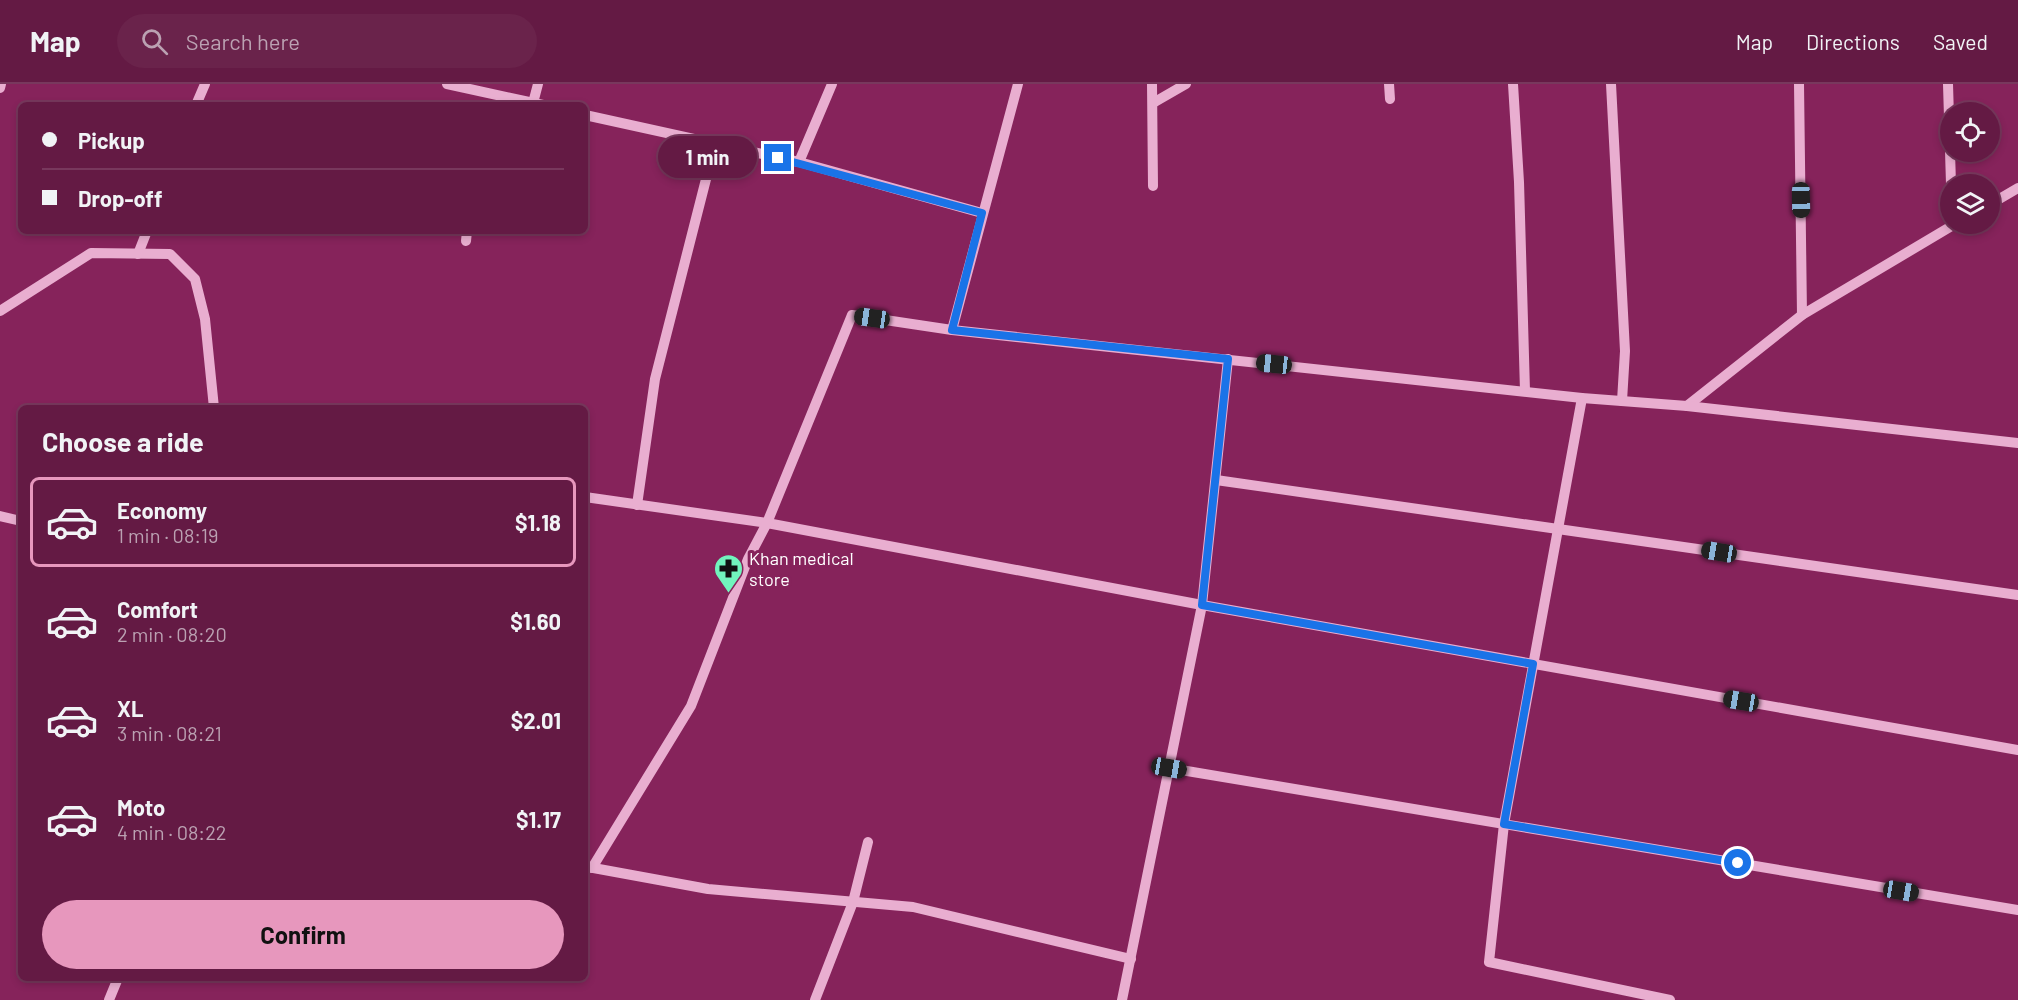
<!DOCTYPE html>
<html lang="en">
<head>
<meta charset="utf-8">
<style>
  body { margin:0; font-family:Barlow,sans-serif; background:#6a234b; color:#f1f3f6; height:100vh; display:flex; flex-direction:column; font-size:22px; white-space:nowrap }
  * { box-sizing:border-box; margin:0 }
  p { font-size:20px; color:#bba1b2 }
  .icon { flex:none; width:33px; height:33px; fill:none; stroke:currentColor; stroke-width:2; stroke-linecap:round; stroke-linejoin:round }
  .map { position:relative; flex:1; overflow:hidden }
  .drawer { position:absolute; left:18px; top:321px; width:570px; height:576px; display:flex; flex-direction:column; background:#641a44; border-radius:9px; box-shadow:0 3px 9px #0003,0 0 0 2px #78385d }
  .drawer>* { flex:none }
  .guide { position:absolute; left:18px; top:18px; width:570px; height:132px; border-radius:9px; box-shadow:0 3px 9px #0003,0 0 0 2px #78385d; display:grid; align-content:center; height:132px; padding:0 24px; background:#641a44 }
  .controls { position:absolute; left:1940px; top:18px; display:grid; gap:12px }
  .controls a { display:grid; place-items:center; width:60px; height:60px; border-radius:50%; background:#641a44; box-shadow:0 3px 9px #0003,0 0 0 2px #78385d; font-size:30px }
  .end { position:absolute; width:27px; height:27px; margin:-14px; border:8px solid #1a73e8; background:#fff; box-shadow:0 0 0 3px #fff }
  .from { border-radius:50% }
  .bubble { position:absolute; height:42px; border-radius:21px; background:#641a44; box-shadow:0 3px 9px #0003,0 0 0 2px #78385d; font-size:20px; font-weight:700; line-height:42px; text-align:center }
  .car { position:absolute; width:18px; height:36px; margin:-18px -9px; border-radius:8px; box-shadow:0 0 4px 2px #0007; background:linear-gradient(#222 24%,#8ab4d8 0 40%,#222 0 76%,#8ab4d8 0 86%,#222 0) }
  .guide b { display:flex; align-items:center; gap:21px; height:57px; font-size:22px }
  .guide b+b { border-top:2px solid #78385d }
  .guide i { width:15px; height:15px; background:#f1f3f6 }
  ul { padding:0; list-style:none }
  li { display:flex; align-items:center; gap:18px; height:90px; margin:0 12px 9px; padding:0 12px; border:3px solid transparent; border-radius:9px }
  li div { flex:1 }
  li b { display:block; font-size:22px }
  li em { font-style:normal; font-weight:700 }
  li.selected { border-color:#e797bd }
  li>.icon { width:54px; height:54px; stroke-width:1.5 }
  h2 { padding:0 24px; font-size:27px; line-height:72px }
  .cta { display:flex; gap:12px; margin-top:auto; padding:12px 24px }
  .cta a { flex:1; height:69px; border-radius:36px; background:#e797bd; color:#111; font-size:24px; font-weight:700; line-height:69px; text-align:center }
  header { display:flex; align-items:center; gap:36px; box-sizing:border-box; height:84px; padding:0 30px; background:#641a44; border-bottom:2px solid #78385d }
  header strong { font-size:28px }
  nav { display:flex; gap:33px; margin-inline-start:auto; font-size:21px }
  .search { width:420px; height:54px; background:#6a234b; display:flex; align-items:center; gap:15px; box-sizing:border-box; padding:0 21px; border-radius:33px; color:#bba1b2; font-size:22px }
  .map>svg:first-child { display:block }
  .lines { fill:none; stroke-linecap:round; stroke-linejoin:round }
  .minor { stroke:#e9aed0; stroke-width:10 }
  .route { stroke:#1a73e8; stroke-width:8 }
  .labels { text-anchor:middle; dominant-baseline:central; stroke-width:6; stroke-linejoin:round; paint-order:stroke }
  .poi-label { font-size:18px; fill:#fff; stroke:#86235b; text-anchor:start }
</style>
</head>
<body>
<header>
<strong>Map</strong>
<div class="search"><svg class="icon" aria-label="search" viewBox="0 0 24 24"><circle cx="10" cy="10" r="6"/><path d="M15 15l6 6"/></svg>Search here</div>
<nav><a>Map</a><a>Directions</a><a>Saved</a></nav>
</header>
<div class="map">
<svg width="2018" height="916" viewBox="0 0 2018 916">
  <rect width="100%" height="100%" fill="#86235b"/>
  <g class="lines">
    <g class="minor">
      <path d="M447 0 543 21"/>
      <path d="M1152 0 1153 102"/>
      <path d="M1389 0 1390 15"/>
      <path d="M1513 0 1519 98 1525 307"/>
      <path d="M1611 0 1625 267 1622 317"/>
      <path d="M1799 0 1802 231"/>
      <path d="M1948 0 1951 100"/>
      <path d="M0 4 1 0"/>
      <path d="M533 19 538 0"/>
      <path d="M1153 19 1186 0"/>
      <path d="M196 21 205 0"/>
      <path d="M585 31 799 78 982 129"/>
      <path d="M799 78 832 0"/>
      <path d="M1989 121 2018 104"/>
      <path d="M466 157 467 147"/>
      <path d="M138 170 147 147"/>
      <path d="M0 227 91 169 170 170 195 195 205 235 214 324"/>
      <path d="M952 246 1018 0"/>
      <path d="M1582 314 1504 740 1489 878 1670 916"/>
      <path d="M1687 322 1802 231 1955 140"/>
      <path d="M1216 396 2018 511"/>
      <path d="M585 413 767 439 1202 521 2018 666"/>
      <path d="M637 421 655 295 715 60"/>
      <path d="M0 432 21 437"/>
      <path d="M1169 684 2018 826"/>
      <path d="M588 783 708 805 913 823 1131 875"/>
      <path d="M592 784 691 622 748 475 767 439 852 231 952 246 1582 314 1687 322 2018 359"/>
      <path d="M109 916 118 894"/>
      <path d="M815 916 853 818 868 758"/>
      <path d="M1122 916 1202 521 1228 275"/>
    </g>
  </g>
  <g class="lines">
    <path class="route" d="M778 74 982 129 952 246 1228 275 1202 521 1533 580 1504 740 1738 779"/>
  </g>
  <defs>
    <symbol id="pharmacy-pin" viewBox="-11 -11 22 30"><path d="M0 17L-7.5 6A9.5 9.5 0 1 1 7.5 6Z" fill="#71f4bd" stroke="#86235b"/><path d="M-2-6h4v4h4v4h-4v4h-4v-4h-4v-4h4Z" fill="#111"/></symbol>
  </defs>
  <g fill-rule="evenodd">
    <use href="#pharmacy-pin" x="712" y="468" width="33" height="45"/>
  </g>
  <g class="labels">
    <g class="poi-label">
      <text x="749" y="474">Khan medical<tspan x="749" dy="21">store</tspan></text>
    </g>
  </g>
</svg>
<div class="controls">
<a><svg class="icon" aria-label="locate" viewBox="0 0 24 24"><circle cx="12" cy="12" r="6"/><path d="M12 2v4M12 18v4M2 12h4M18 12h4"/></svg></a>
<a><svg class="icon" aria-label="layers" viewBox="0 0 24 24"><path d="M12 4l9 5-9 5-9-5zM3 14l9 5 9-5"/></svg></a>
</div>
<i class="end from" style="left:1738px;top:779px"></i>
<i class="end" style="left:778px;top:74px"></i>
<div class="bubble" style="left:658px;top:52px;width:99px">1 min</div>
<i class="car" style="left:1801px;top:116px;rotate:179deg"></i>
<i class="car" style="left:872px;top:234px;rotate:278deg"></i>
<i class="car" style="left:1274px;top:280px;rotate:276deg"></i>
<i class="car" style="left:1719px;top:468px;rotate:279deg"></i>
<i class="car" style="left:1741px;top:617px;rotate:280deg"></i>
<i class="car" style="left:1169px;top:684px;rotate:100deg"></i>
<i class="car" style="left:1901px;top:807px;rotate:99deg"></i>
<div class="guide">
<b><i class="from"></i>Pickup</b>
<b><i></i>Drop-off</b>
</div>
<section class="drawer">
<h2>Choose a ride</h2>
<ul>
<li class="selected"><svg class="icon" aria-label="car" viewBox="0 0 24 24"><path d="M5 17H2v-5l4-1 3-4h7l3 4 3 1v5h-3M9 17h6M6 11h13"/><circle cx="7" cy="17" r="2"/><circle cx="17" cy="17" r="2"/></svg><div><b>Economy</b><p>1 min · 08:19</p></div><em>$1.18</em></li>
<li><svg class="icon" aria-label="car" viewBox="0 0 24 24"><path d="M5 17H2v-5l4-1 3-4h7l3 4 3 1v5h-3M9 17h6M6 11h13"/><circle cx="7" cy="17" r="2"/><circle cx="17" cy="17" r="2"/></svg><div><b>Comfort</b><p>2 min · 08:20</p></div><em>$1.60</em></li>
<li><svg class="icon" aria-label="car" viewBox="0 0 24 24"><path d="M5 17H2v-5l4-1 3-4h7l3 4 3 1v5h-3M9 17h6M6 11h13"/><circle cx="7" cy="17" r="2"/><circle cx="17" cy="17" r="2"/></svg><div><b>XL</b><p>3 min · 08:21</p></div><em>$2.01</em></li>
<li><svg class="icon" aria-label="car" viewBox="0 0 24 24"><path d="M5 17H2v-5l4-1 3-4h7l3 4 3 1v5h-3M9 17h6M6 11h13"/><circle cx="7" cy="17" r="2"/><circle cx="17" cy="17" r="2"/></svg><div><b>Moto</b><p>4 min · 08:22</p></div><em>$1.17</em></li>
</ul>
<div class="cta"><a>Confirm</a></div>
</section>
</div>
</body>
</html>
